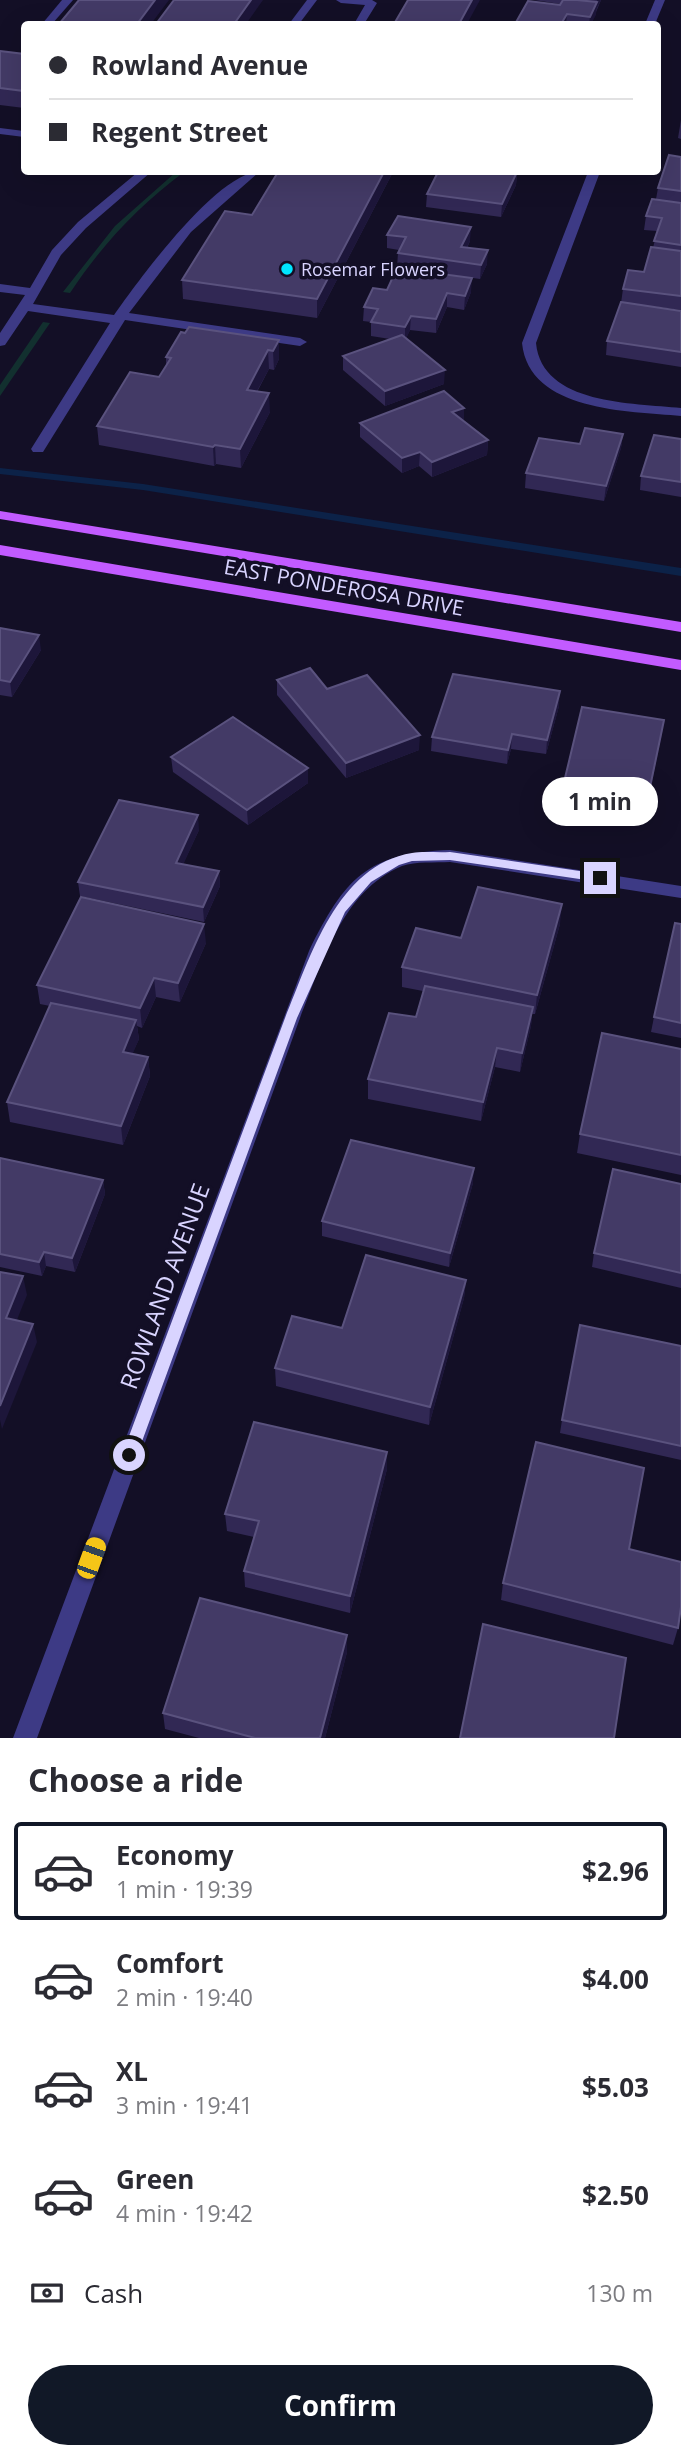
<!DOCTYPE html>
<html lang="en">
<head>
<meta charset="utf-8">
<style>
  body { margin:0; font-family:"Open Sans",sans-serif; background:#f7f7f7; color:#2b2b33; height:100vh; display:flex; flex-direction:column; font-size:26px; white-space:nowrap }
  * { box-sizing:border-box; margin:0 }
  p { font-size:23px; color:#7c7c81 }
  .icon { flex:none; width:38px; height:38px; fill:none; stroke:currentColor; stroke-width:2; stroke-linecap:round; stroke-linejoin:round }
  .map { position:relative; height:1738px; overflow:hidden }
  .side { display:flex; flex-direction:column; background:#fff; flex:1 }
  .side>* { flex:none }
  .guide { position:absolute; left:21px; top:21px; width:640px; height:154px; border-radius:7px; box-shadow:0 7px 28px #0002; display:grid; align-content:center; height:154px; padding:0 28px; background:#fff }
  .end { position:absolute; width:32px; height:32px; margin:-16px; border:9px solid #d9d4ff; background:#111; box-shadow:0 0 0 4px #111 }
  .from { border-radius:50% }
  .bubble { position:absolute; height:49px; border-radius:24px; background:#fff; box-shadow:0 7px 28px #0002; font-size:23px; font-weight:700; line-height:49px; text-align:center }
  .car { position:absolute; width:21px; height:42px; margin:-21px -10px; border-radius:9px; box-shadow:0 0 5px 2px #0007; background:linear-gradient(#f5c518 24%,#345 0 40%,#f5c518 0 76%,#345 0 86%,#f5c518 0) }
  .guide b { display:flex; align-items:center; gap:24px; height:66px; font-size:26px }
  .guide b+b { border-top:2px solid #e1e1e2 }
  .guide i { width:18px; height:18px; background:#2b2b33 }
  ul { padding:0; list-style:none }
  li { display:flex; align-items:center; gap:21px; height:98px; margin:0 14px 10px; padding:0 14px; border:4px solid transparent; border-radius:7px }
  li div { flex:1 }
  li b { display:block; font-size:26px }
  li em { font-style:normal; font-weight:700 }
  li.on { border-color:#111827 }
  li>.icon { width:63px; height:63px; stroke-width:1.5 }
  h2 { padding:0 28px; font-size:32px; line-height:84px }
  .pay { display:flex; align-items:center; gap:18px; height:77px; padding:0 28px; font-size:26px }
  .pay p { margin-inline-start:auto }
  .action { display:flex; gap:14px; margin-top:auto; padding:14px 28px }
  .action a { flex:1; height:80px; border-radius:42px; background:#111827; color:#fff; font-size:28px; font-weight:700; line-height:80px; text-align:center }
  .map>svg:first-child { display:block }
  .green { fill:#12302f }
  .lines { fill:none; stroke-linecap:round; stroke-linejoin:round }
  .stream { fill:#0c2248; fill-rule:evenodd }
  .minor { fill:#3d3a85; fill-rule:evenodd }
  .major { fill:#c25bff; fill-rule:evenodd }
  .wall { fill:#312854 }
  .shaded-wall { fill:#1d163a }
  .building { fill:#433a66; stroke:#5a527e; stroke-width:2 }
  .route { fill:#d9d4ff }
  .poi-dot { fill:#00e5ff; stroke:#130f26; stroke-width:2.5 }
  .labels { text-anchor:middle; dominant-baseline:central; stroke-width:7; stroke-linejoin:round; paint-order:stroke }
  .far-poi-label { font-size:18px; fill:#d9d4ff; stroke:#130f26; text-anchor:start }
  .street-label { font-size:21px; fill:#d9d4ff; stroke:#130f26 }
  .near-street-label { font-size:24px; fill:#d9d4ff; stroke:#130f26 }
</style>
</head>
<body>
<div class="map">
<svg width="681" height="1738" viewBox="0 0 681 1738">
  <rect width="100%" height="100%" fill="#130f26"/>
  <g class="green">
    <path d="M176 172H184C138 206 101 246 70 293L63 292 115 226Z"/>
    <path d="M43 322 50 323 0 396V385Z"/>
  </g>
  <g class="lines">
    <path class="stream" d="M0 468 143 484 681 568V576L143 490 0 474Z"/>
    <g class="minor">
      <path d="M62 0H73L52 24H42Z"/>
      <path d="M307 0H317L299 24H289Z"/>
      <path d="M336 0H372L377 3 364 24H354L365 5 341 3Z"/>
      <path d="M655 0H665L655 24H645Z"/>
      <path d="M0 128 24 131V137L0 134Z"/>
      <path d="M138 172H151L86 228 61 255 33 304 114 315C138 281 217 172 259 172L191 232 129 313 300 338 307 342 300 346 125 320 43 452H33L31 449 110 323 28 311 5 345 0 346V333L25 295 0 292V284L30 288 52 250 78 222Z"/>
      <path d="M588 172H600L536 343C542 405 633 403 681 408V416C629 411 529 412 522 343Z"/>
      <path d="M450 850 681 886V898L450 862C435 863 416 861 402 866 342 891 322 963 300 1018L37 1738H13L309 951C345 878 367 853 450 850Z"/>
    </g>
    <g class="major">
      <path d="M0 511 681 622V632L0 519Z"/>
      <path d="M0 545 681 660V670L0 555Z"/>
    </g>
  </g>
  <g class="wall">
    <path d="M534 0H601L591 24H515L560 4Z"/>
    <path d="M0 51 24 54V108L0 105Z"/>
    <path d="M681 120V139L678 138Z"/>
    <path d="M681 157V310L643 305 681 311V367L606 355 607 341 621 303 623 289 644 272 653 248 657 231 644 230 646 216 656 199 658 188Z"/>
    <path d="M393 172 317 318 183 299 182 280 252 215Z"/>
    <path d="M438 172H523V173L517 172 516 185 501 217 426 207 427 194Z"/>
    <path d="M387 235 470 241 467 248 487 264 480 279 397 267 398 253 399 250 387 248Z"/>
    <path d="M387 290 471 292 464 310 447 307 436 333 410 330 406 338 444 384 385 406 343 370V356L390 339 371 336V322L363 321 364 307Z"/>
    <path d="M185 333 279 340V359L274 370 269 369 257 392 270 412 241 468 216 464 214 466 99 445 97 426 159 377 166 366V357Z"/>
    <path d="M464 408V421L488 440 487 455 432 477 419 466 402 473 360 437V423Z"/>
    <path d="M623 434 621 448 604 501 525 488 526 473Z"/>
    <path d="M681 439V497L640 490 641 476Z"/>
    <path d="M0 628 41 650 12 697 0 695Z"/>
    <path d="M277 680 327 689 419 750 346 778 277 695Z"/>
    <path d="M559 706 546 754 511 749 507 764 431 751 432 737Z"/>
    <path d="M664 720 647 806 563 793 565 778Z"/>
    <path d="M171 757 308 783 248 825 173 772Z"/>
    <path d="M199 830 183 864 219 871 220 886 204 922 80 896 78 882Z"/>
    <path d="M560 924 535 1014H532L531 1026 520 1072 495 1067 481 1121 368 1099V1079L416 1017 423 991 402 987V967L461 938Z"/>
    <path d="M681 924V1038L651 1032 654 1017Z"/>
    <path d="M206 943 180 1002 156 997 142 1028 137 1026 139 1039 132 1054 148 1057 150 1076 123 1145 10 1122 7 1102 50 1006 40 1004 37 985Z"/>
    <path d="M681 1049V1175L577 1153 580 1134Z"/>
    <path d="M0 1158 103 1180 105 1194 75 1272 46 1266 42 1276 0 1267Z"/>
    <path d="M473 1183 449 1267 322 1236V1221Z"/>
    <path d="M681 1184V1288L592 1267 594 1253Z"/>
    <path d="M466 1280 464 1298 429 1425 276 1386 275 1368 342 1328Z"/>
    <path d="M681 1346V1460L560 1433 562 1420Z"/>
    <path d="M387 1469 350 1613 245 1587 244 1571 254 1537 227 1531 225 1514Z"/>
    <path d="M629 1549 678 1628 673 1645 501 1600 503 1583Z"/>
    <path d="M347 1652 325 1738H199L165 1729 163 1713Z"/>
  </g>
  <g class="shaded-wall">
    <path d="M155 0H169L151 24H137Z"/>
    <path d="M251 0H263L246 24H234Z"/>
    <path d="M472 0H480L467 24H459Z"/>
    <path d="M597 0H601L596 10Z"/>
    <path d="M597 2 596 15 591 24H589L590 17Z"/>
    <path d="M567 14 566 24H561Z"/>
    <path d="M384 172H393L317 318V299Z"/>
    <path d="M517 172 516 185 501 217 502 204Z"/>
    <path d="M471 227 470 241 460 261 461 247Z"/>
    <path d="M488 250 487 264 480 279 481 265Z"/>
    <path d="M472 278 471 292 464 310 465 296Z"/>
    <path d="M447 293V307L436 333V319Z"/>
    <path d="M411 316 410 330 405 341V327Z"/>
    <path d="M279 340V359L274 370 273 351Z"/>
    <path d="M268 350 269 369 247 409V390Z"/>
    <path d="M445 370 444 384 385 406V391Z"/>
    <path d="M269 393 270 412 241 468 240 449Z"/>
    <path d="M464 408V422L452 412Z"/>
    <path d="M623 434 621 448 604 501 606 486Z"/>
    <path d="M488 440 487 455 432 477V462Z"/>
    <path d="M215 445 216 464 214 466 213 447Z"/>
    <path d="M420 452 419 466 402 473V458Z"/>
    <path d="M39 635 41 650 12 697 10 682Z"/>
    <path d="M560 691 559 706 546 754 547 740Z"/>
    <path d="M664 720 662 734 647 806 649 792Z"/>
    <path d="M512 734 511 749 507 764 508 750Z"/>
    <path d="M420 735 419 750 346 778V763Z"/>
    <path d="M308 768V783L248 825 247 810Z"/>
    <path d="M198 815 199 830 177 878 176 863Z"/>
    <path d="M219 871 220 886 204 922 203 907Z"/>
    <path d="M562 904 560 924 535 1014 537 995Z"/>
    <path d="M204 924 206 943 180 1002 178 983Z"/>
    <path d="M154 978 156 997 142 1028 140 1008Z"/>
    <path d="M533 1007 531 1026 520 1072 522 1053Z"/>
    <path d="M136 1020 139 1039 125 1072 123 1052Z"/>
    <path d="M497 1048 495 1067 481 1121 483 1102Z"/>
    <path d="M148 1057 150 1076 123 1145 121 1126Z"/>
    <path d="M474 1168 473 1183 449 1267 450 1253Z"/>
    <path d="M103 1180 105 1194 75 1272 72 1258Z"/>
    <path d="M44 1252 46 1266 42 1276 39 1262Z"/>
    <path d="M23 1276 27 1295 10 1337 6 1318Z"/>
    <path d="M466 1280 464 1298 429 1425 430 1407Z"/>
    <path d="M33 1324 37 1342 2 1429 0 1420V1406Z"/>
    <path d="M387 1452V1469L350 1613V1596Z"/>
    <path d="M347 1635V1652L325 1738H320Z"/>
  </g>
  <g class="building">
    <path d="M79 0H155L137 24H59Z"/>
    <path d="M174 0H251L234 24H156Z"/>
    <path d="M408 0H472L459 24H394Z"/>
    <path d="M563 0H577L597 2 590 17 567 14 561 24H515L528 1 560 5Z"/>
    <path d="M0 51 24 54V91L0 88Z"/>
    <path d="M669 155 681 157V191L658 188Z"/>
    <path d="M278 172H384L317 299 182 280 225 211 252 215Z"/>
    <path d="M438 172H517L502 204 427 194Z"/>
    <path d="M652 199 681 203V245L654 241 662 218 646 216Z"/>
    <path d="M398 216 471 227 461 247 488 250 481 265 398 253 406 237 387 235Z"/>
    <path d="M651 247 681 251V296L623 289 628 270 644 272Z"/>
    <path d="M397 268 472 278 465 296 447 293 436 319 411 316 405 327 371 322 378 309 364 307 373 288 387 290Z"/>
    <path d="M621 302 681 311V352L607 341Z"/>
    <path d="M189 327 279 340 273 351 268 350 247 390 269 393 240 449 215 445 213 447 97 426 130 372 159 377 171 358 166 357 181 332 185 333Z"/>
    <path d="M402 335 445 370 385 391 343 356Z"/>
    <path d="M444 391 464 408 452 412 488 440 432 462 420 452 402 458 360 423Z"/>
    <path d="M585 428 623 434 606 486 526 473 539 438 580 444Z"/>
    <path d="M654 435 681 439V482L641 476Z"/>
    <path d="M0 628 39 635 10 682 0 680Z"/>
    <path d="M310 668 327 689 367 675 420 735 346 763 277 680Z"/>
    <path d="M453 674 560 691 547 740 512 734 508 750 432 737Z"/>
    <path d="M582 707 664 720 649 792 565 778Z"/>
    <path d="M233 717 308 768 247 810 171 757Z"/>
    <path d="M119 800 198 815 176 863 219 871 203 907 78 882Z"/>
    <path d="M478 887 562 904 537 995 402 967 416 928 461 938Z"/>
    <path d="M81 897 204 924 178 983 154 978 140 1008 37 985Z"/>
    <path d="M675 923 681 924V1023L654 1017Z"/>
    <path d="M425 986 533 1007 522 1053 497 1048 483 1102 368 1079 389 1013 416 1017Z"/>
    <path d="M51 1003 136 1020 123 1052 148 1057 121 1126 7 1102Z"/>
    <path d="M602 1033 681 1049V1155L580 1134Z"/>
    <path d="M351 1140 474 1168 450 1253 322 1221Z"/>
    <path d="M0 1158 103 1180 72 1258 44 1252 39 1262 0 1254Z"/>
    <path d="M613 1169 681 1184V1273L594 1253Z"/>
    <path d="M366 1255 466 1280 430 1407 275 1368 292 1316 342 1328Z"/>
    <path d="M0 1272 23 1276 6 1318 33 1324 0 1406Z"/>
    <path d="M580 1325 681 1346V1446L562 1420Z"/>
    <path d="M254 1422 387 1452 350 1596 244 1571 259 1521 225 1514Z"/>
    <path d="M536 1442 644 1468 629 1549 681 1562V1607L678 1628 503 1583Z"/>
    <path d="M200 1598 347 1635 320 1738H255L163 1713Z"/>
    <path d="M483 1624 626 1658 614 1738H460Z"/>
  </g>
  <path class="route" d="M450 852 600 874 606 878 600 882 450 860 412 861 399 865 371 882 345 912 297 1018 137 1455 134 1460H124L122 1455 285 1018C310 958 337 865 412 853 424 851 437 853 450 852Z"/>
  <circle class="poi-dot" cx="287" cy="269" r="7"/>
  <g class="labels">
    <g class="far-poi-label">
      <text x="301" y="269">Rosemar Flowers</text>
    </g>
    <g class="street-label">
      <text transform="translate(344 587) rotate(10)">EAST PONDEROSA DRIVE</text>
    </g>
    <g class="near-street-label">
      <text transform="translate(164 1286) rotate(-70)">ROWLAND AVENUE</text>
    </g>
  </g>
</svg>
<i class="end from" style="left:129px;top:1455px"></i>
<i class="end" style="left:600px;top:878px"></i>
<div class="bubble" style="left:542px;top:777px;width:116px">1 min</div>
<i class="car" style="left:91px;top:1558px;rotate:20deg"></i>
<div class="guide">
<b><i class="from"></i>Rowland Avenue</b>
<b><i></i>Regent Street</b>
</div>
</div>
<section class="side">
<h2>Choose a ride</h2>
<ul>
<li class="on"><svg class="icon" aria-label="car" viewBox="0 0 24 24"><path d="M5 17H2v-5l4-1 3-4h7l3 4 3 1v5h-3M9 17h6M6 11h13"/><circle cx="7" cy="17" r="2"/><circle cx="17" cy="17" r="2"/></svg><div><b>Economy</b><p>1 min · 19:39</p></div><em>$2.96</em></li>
<li><svg class="icon" aria-label="car" viewBox="0 0 24 24"><path d="M5 17H2v-5l4-1 3-4h7l3 4 3 1v5h-3M9 17h6M6 11h13"/><circle cx="7" cy="17" r="2"/><circle cx="17" cy="17" r="2"/></svg><div><b>Comfort</b><p>2 min · 19:40</p></div><em>$4.00</em></li>
<li><svg class="icon" aria-label="car" viewBox="0 0 24 24"><path d="M5 17H2v-5l4-1 3-4h7l3 4 3 1v5h-3M9 17h6M6 11h13"/><circle cx="7" cy="17" r="2"/><circle cx="17" cy="17" r="2"/></svg><div><b>XL</b><p>3 min · 19:41</p></div><em>$5.03</em></li>
<li><svg class="icon" aria-label="car" viewBox="0 0 24 24"><path d="M5 17H2v-5l4-1 3-4h7l3 4 3 1v5h-3M9 17h6M6 11h13"/><circle cx="7" cy="17" r="2"/><circle cx="17" cy="17" r="2"/></svg><div><b>Green</b><p>4 min · 19:42</p></div><em>$2.50</em></li>
</ul>
<div class="pay"><svg class="icon" aria-label="cash" viewBox="0 0 24 24"><path d="M3 7h18v10H3z"/><circle cx="12" cy="12" r="2"/></svg>Cash<p>130 m</p></div>
<div class="action"><a>Confirm</a></div>
</section>
</body>
</html>
